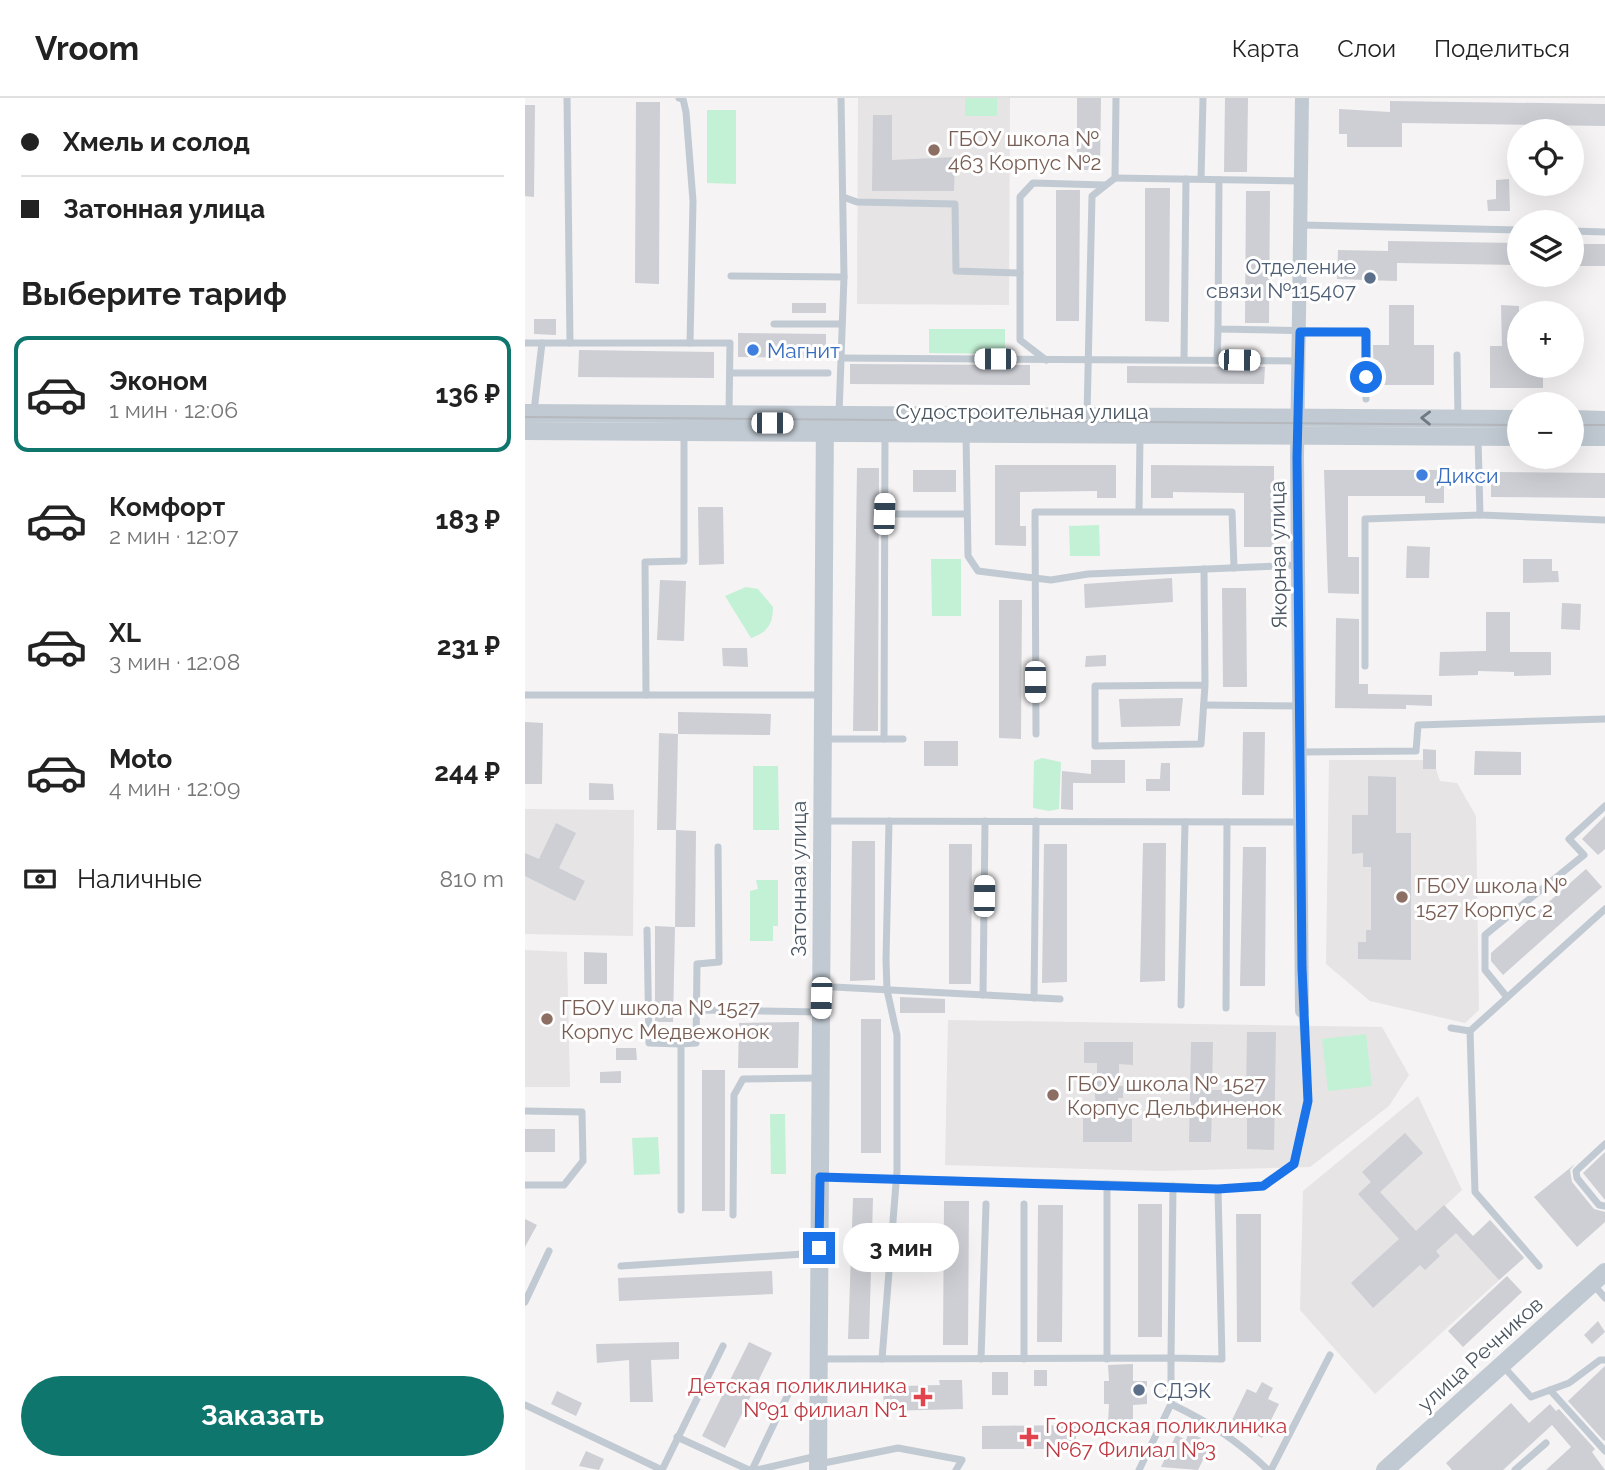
<!DOCTYPE html>
<html lang="ru">
<head>
<meta charset="utf-8">
<style>
  body { margin:0; font-family:Raleway,sans-serif; background:#f6f6f6; color:#222; height:100vh; display:flex; flex-direction:column; font-size:26px; white-space:nowrap }
  * { box-sizing:border-box; margin:0 }
  p { font-size:23px; color:#767676 }
  .icon { flex:none; width:38px; height:38px; fill:none; stroke:currentColor; stroke-width:2; stroke-linecap:round; stroke-linejoin:round }
  .map { position:relative; flex:1; overflow:hidden }
  .drawer { display:flex; flex-direction:column; background:#fff; width:525px }
  .drawer>* { flex:none }
  .guide { display:grid; align-content:center; height:154px; padding:0 21px; background:#fff }
  .buttons { position:absolute; left:982px; top:21px; display:grid; gap:14px }
  .buttons a { display:grid; place-items:center; width:77px; height:77px; border-radius:50%; background:#fff; box-shadow:0 7px 28px #0002; font-size:35px }
  .end { position:absolute; width:32px; height:32px; margin:-16px; border:9px solid #1a73e8; background:#fff; box-shadow:0 0 0 4px #fff }
  .from { border-radius:50% }
  .bubble { position:absolute; height:49px; border-radius:24px; background:#fff; box-shadow:0 7px 28px #0002; font-size:23px; font-weight:700; line-height:49px; text-align:center }
  .car { position:absolute; width:21px; height:42px; margin:-21px -10px; border-radius:9px; box-shadow:0 0 5px 2px #0007; background:linear-gradient(#fff 24%,#345 0 40%,#fff 0 76%,#345 0 86%,#fff 0) }
  .guide b { display:flex; align-items:center; gap:24px; height:66px; font-size:26px }
  .guide b+b { border-top:2px solid #e0e0e0 }
  .guide i { width:18px; height:18px; background:#222 }
  ul { padding:0; list-style:none }
  li { display:flex; align-items:center; gap:21px; height:116px; margin:0 14px 10px; padding:0 7px; border:4px solid transparent; border-radius:14px }
  li div { flex:1 }
  li b { display:block; font-size:26px }
  li em { font-style:normal; font-weight:700 }
  li.selected { border-color:#0f766e }
  li>.icon { width:63px; height:63px; stroke-width:1.5 }
  h2 { padding:0 21px; font-size:32px; line-height:84px }
  .pay { display:flex; align-items:center; gap:18px; height:77px; padding:0 21px; font-size:26px }
  .pay p { margin-inline-start:auto }
  .action { display:flex; gap:14px; margin-top:auto; padding:14px 21px }
  .action a { flex:1; height:80px; border-radius:42px; background:#0f766e; color:#fff; font-size:28px; font-weight:700; line-height:80px; text-align:center }
  header { display:flex; align-items:center; gap:42px; box-sizing:border-box; height:98px; padding:0 35px; background:#fff; border-bottom:2px solid #e0e0e0 }
  header strong { font-size:33px }
  nav { display:flex; gap:38px; margin-inline-start:auto; font-size:24px }
  main { display:flex; flex:1; min-height:0 }
  .map>svg:first-child { display:block }
  .education { fill:#e6e4e5 }
  .green { fill:#c3f1d5 }
  .building { fill:#cdcfd5 }
  .lines { fill:none; stroke-linecap:round; stroke-linejoin:round }
  .service { stroke:#c1cad2; stroke-width:7 }
  .minor { stroke:#c1cad2; stroke-width:14 }
  .tertiary { stroke:#c1cad2; stroke-width:18 }
  .tram { stroke:#b5b8bd; stroke-width:2 }
  .oneway { stroke:#6e7983 }
  .route { stroke:#1a73e8; stroke-width:9 }
  .education-dot { fill:#8d6e63; stroke:#fff; stroke-width:2.5 }
  .service-dot { fill:#5c6f8a; stroke:#fff; stroke-width:2.5 }
  .shop-dot { fill:#3f7fe0; stroke:#fff; stroke-width:2.5 }
  .health-dot { fill:#e0444e; stroke:#fff; stroke-width:2.5 }
  .labels { text-anchor:middle; dominant-baseline:central; stroke-width:6; stroke-linejoin:round; paint-order:stroke }
  .education-label { font-size:21px; fill:#785e54; stroke:#fff; text-anchor:start }
  .service-label { font-size:21px; fill:#4e5e75; stroke:#fff; text-anchor:end }
  .shop-label { font-size:21px; fill:#366cbe; stroke:#fff; text-anchor:start }
  .street-label { font-size:21px; fill:#4a5661; stroke:#fff }
  .health-label { font-size:21px; fill:#be3a42; stroke:#fff; text-anchor:end }
</style>
</head>
<body>
<header>
<strong>Vroom</strong>
<nav><a>Карта</a><a>Слои</a><a>Поделиться</a></nav>
</header>
<main>
<section class="drawer">
<div class="guide">
<b><i class="from"></i>Хмель и солод</b>
<b><i></i>Затонная улица</b>
</div>
<h2>Выберите тариф</h2>
<ul>
<li class="selected"><svg class="icon" aria-label="car" viewBox="0 0 24 24"><path d="M5 17H2v-5l4-1 3-4h7l3 4 3 1v5h-3M9 17h6M6 11h13"/><circle cx="7" cy="17" r="2"/><circle cx="17" cy="17" r="2"/></svg><div><b>Эконом</b><p>1 мин · 12:06</p></div><em>136 ₽</em></li>
<li><svg class="icon" aria-label="car" viewBox="0 0 24 24"><path d="M5 17H2v-5l4-1 3-4h7l3 4 3 1v5h-3M9 17h6M6 11h13"/><circle cx="7" cy="17" r="2"/><circle cx="17" cy="17" r="2"/></svg><div><b>Комфорт</b><p>2 мин · 12:07</p></div><em>183 ₽</em></li>
<li><svg class="icon" aria-label="car" viewBox="0 0 24 24"><path d="M5 17H2v-5l4-1 3-4h7l3 4 3 1v5h-3M9 17h6M6 11h13"/><circle cx="7" cy="17" r="2"/><circle cx="17" cy="17" r="2"/></svg><div><b>XL</b><p>3 мин · 12:08</p></div><em>231 ₽</em></li>
<li><svg class="icon" aria-label="car" viewBox="0 0 24 24"><path d="M5 17H2v-5l4-1 3-4h7l3 4 3 1v5h-3M9 17h6M6 11h13"/><circle cx="7" cy="17" r="2"/><circle cx="17" cy="17" r="2"/></svg><div><b>Moto</b><p>4 мин · 12:09</p></div><em>244 ₽</em></li>
</ul>
<div class="pay"><svg class="icon" aria-label="cash" viewBox="0 0 24 24"><path d="M3 7h18v10H3z"/><circle cx="12" cy="12" r="2"/></svg>Наличные<p>810 m</p></div>
<div class="action"><a>Заказать</a></div>
</section>
<div class="map">
<svg width="1080" height="1372" viewBox="0 0 1080 1372">
  <rect width="100%" height="100%" fill="#f5f3f3"/>
  <g class="education">
    <path d="M333 0H485L484 207 332 206Z"/>
    <path d="M804 662H898V670L911 671 915 683 932 685 951 718 954 912 940 925 845 903 801 866Z"/>
    <path d="M0 711 109 712 108 838 0 836Z"/>
    <path d="M0 852 42 854 45 989H0Z"/>
    <path d="M423 922 857 929 884 977 864 1008 785 1069 636 1073 420 1067Z"/>
    <path d="M893 998 937 1092 920 1108 950 1141 965 1122 999 1159 850 1296 775 1212 778 1093Z"/>
  </g>
  <g class="green">
    <rect x="440" y="0" width="32" height="18"/>
    <path d="M182 12H211V86L182 85Z"/>
    <path d="M404 231H480V256L404 255Z"/>
    <path d="M574 427 575 458H545L544 428Z"/>
    <path d="M406 461H436V518H407Z"/>
    <path d="M221 489 233 491 248 509C248 526 242 535 226 540L200 498Z"/>
    <path d="M517 660 536 664 534 711 524 713 508 710 509 663Z"/>
    <path d="M228 668H253L254 732H228Z"/>
    <path d="M231 782H253V828H248V843H225V793L233 791Z"/>
    <path d="M841 936 847 988 803 993 797 941Z"/>
    <path d="M245 1016H260L261 1076H246Z"/>
    <path d="M133 1039 135 1076 109 1077 107 1040Z"/>
  </g>
  <g class="building">
    <path d="M552 0H576L575 72H552Z"/>
    <path d="M700 0H723L722 74H699Z"/>
    <path d="M865 3 1080 6V28L877 25V49H822V36H814V11L865 14Z"/>
    <path d="M111 4H135L134 186 110 185Z"/>
    <path d="M0 7H10L9 99 0 98Z"/>
    <path d="M348 17H367V62L430 59 429 93H347Z"/>
    <path d="M984 81 985 113H963L962 102 971 101V82Z"/>
    <path d="M620 90H645L644 224 620 223Z"/>
    <path d="M531 92H555L554 223H531Z"/>
    <path d="M721 93H745L744 225H720Z"/>
    <path d="M863 143 994 145V167L872 165V183L812 181 813 152 863 153Z"/>
    <rect x="1046" y="146" width="34" height="22"/>
    <rect x="267" y="205" width="34" height="10"/>
    <path d="M864 207H889V247H909V287H849L848 247H864Z"/>
    <path d="M976 207 994 208V268H1018V290H965V248H977Z"/>
    <path d="M9 221H31V237L9 236Z"/>
    <path d="M213 235 301 236V260L213 259Z"/>
    <path d="M54 252 189 254V280L53 279Z"/>
    <path d="M325 266 505 267V287L325 286Z"/>
    <path d="M602 268 740 269 739 286 602 285Z"/>
    <path d="M470 367H591V400H572V393L495 394V428H501V448L470 447Z"/>
    <path d="M626 367 749 368V449H719V395L648 394V400H626Z"/>
    <path d="M332 370H354L353 633H328Z"/>
    <rect x="388" y="372" width="43" height="22"/>
    <path d="M799 372H919V405H900V398H823V459H834V496L803 495Z"/>
    <path d="M966 374 1080 375V400L966 399Z"/>
    <path d="M173 409H198L199 466 174 467Z"/>
    <path d="M882 448 905 449 904 480H881Z"/>
    <path d="M998 461H1027V473H1033L1034 484 998 485Z"/>
    <path d="M647 480 648 504 560 510 559 486Z"/>
    <path d="M135 482 161 483 159 543 132 542Z"/>
    <path d="M697 490H721L722 589H698Z"/>
    <path d="M474 502H497L496 641 474 640Z"/>
    <path d="M1037 505 1056 506 1055 532 1036 531Z"/>
    <path d="M961 514H985V554H1026V577L989 578V574L953 573V577L914 578 915 554 961 553Z"/>
    <path d="M811 520 834 521V586H843V596L907 597V608L881 607V611L810 610Z"/>
    <path d="M197 550H222L223 569 198 568Z"/>
    <path d="M581 557V568L560 569 561 558Z"/>
    <path d="M658 600 655 628 596 629 594 601Z"/>
    <path d="M153 614 246 616 245 637 153 636Z"/>
    <path d="M0 624 18 625 17 686H0Z"/>
    <path d="M718 634H740L739 697H717Z"/>
    <path d="M134 635 153 636 151 732H132Z"/>
    <rect x="399" y="643" width="34" height="25"/>
    <path d="M898 651 911 652V671H898Z"/>
    <path d="M950 653 996 654V677H949Z"/>
    <path d="M566 662H600V685H548V712L536 711 537 673 566 676Z"/>
    <path d="M636 665H645V693H621V681H635Z"/>
    <path d="M843 678 871 679V735H886V862L833 861V844H841V832H846V769H838V755L827 756V717H843Z"/>
    <path d="M64 685 88 686 89 702H64Z"/>
    <path d="M1080 718V751L1073 757 1057 741Z"/>
    <path d="M31 725 51 735 34 770 60 783 50 803 0 778V755L14 761Z"/>
    <path d="M151 732 171 733 170 829H150Z"/>
    <path d="M327 743H350V882L325 883Z"/>
    <path d="M618 745H641L640 883 615 884Z"/>
    <path d="M424 746H447L446 886H424Z"/>
    <path d="M519 746H542V884L517 885Z"/>
    <path d="M718 749H741L740 888H715Z"/>
    <path d="M1061 771 1077 789 978 877 966 863V855Z"/>
    <path d="M130 828 150 829 148 924H130Z"/>
    <path d="M59 854 82 855V886H59Z"/>
    <path d="M375 899 420 901V915H375Z"/>
    <rect x="336" y="921" width="20" height="134"/>
    <path d="M274 924 273 970H213L214 925Z"/>
    <path d="M722 934H751L749 1052 722 1051V1008L687 1007 686 1044H664L666 944H688L687 992H721Z"/>
    <path d="M559 944H608V967L594 966V988H598V1000H593V1020L607 1021V1044H558V1020H572L569 987H572V965H559Z"/>
    <path d="M91 950H111L112 962H91Z"/>
    <rect x="177" y="972" width="23" height="141"/>
    <path d="M96 973V985H75V974Z"/>
    <rect x="0" y="1031" width="30" height="23"/>
    <path d="M880 1035 898 1055 855 1094 891 1133 919 1107 948 1138 965 1122 999 1160 974 1182 931 1135 911 1153 915 1158 900 1172 895 1167 848 1210 826 1185 874 1141 833 1096 846 1084 837 1074Z"/>
    <path d="M1080 1054V1102L1058 1075Z"/>
    <path d="M1050 1066 1045 1072 1047 1084 1069 1111 1080 1114V1124L1052 1149 1009 1099Z"/>
    <path d="M328 1100H348L344 1241H323Z"/>
    <path d="M419 1103H444L443 1247H418Z"/>
    <rect x="613" y="1106" width="24" height="133"/>
    <path d="M513 1107H538L537 1244H512Z"/>
    <path d="M711 1116H736V1244H712Z"/>
    <path d="M0 1121 12 1127 0 1149Z"/>
    <path d="M247 1173 248 1196 94 1203 93 1180Z"/>
    <path d="M982 1178 997 1194 938 1249 923 1233Z"/>
    <path d="M1073 1223 1080 1234 1067 1246 1059 1237Z"/>
    <path d="M154 1244V1261L126 1262 128 1304H105L104 1262 72 1265 71 1246Z"/>
    <path d="M224 1244 247 1255 200 1350 177 1338Z"/>
    <path d="M608 1266V1283H622V1306L608 1307V1325H583L584 1306H579V1283H584L583 1267Z"/>
    <path d="M1080 1268V1342L1079 1343 1043 1303Z"/>
    <rect x="509" y="1272" width="13" height="16"/>
    <rect x="467" y="1274" width="16" height="23"/>
    <path d="M414 1282H437L438 1311 359 1313 358 1284 377 1283 378 1288 415 1287Z"/>
    <path d="M737 1284 748 1290 743 1301 754 1306 737 1340 706 1324 722 1291 731 1295Z"/>
    <path d="M32 1293 57 1305 51 1318 26 1306Z"/>
    <path d="M986 1305 1004 1325 1025 1306 1031 1313 1034 1311 1070 1351 1067 1354 1080 1372H1021L1046 1349 1027 1327 978 1372H927L921 1365Z"/>
    <path d="M551 1327V1351H457V1328Z"/>
    <path d="M664 1334 676 1340 672 1347 683 1352 673 1372 636 1369 651 1337 661 1342Z"/>
    <path d="M61 1353 79 1361 74 1372 54 1368Z"/>
  </g>
  <g class="lines">
    <g class="service">
      <path d="M42 0 45 245"/>
      <path d="M154 0 158 1 161 14 168 103 165 245H205L204 315"/>
      <path d="M590 80 776 83"/>
      <path d="M676 81 678 0"/>
      <path d="M694 82 693 231 840 234 841 301"/>
      <path d="M318 99 332 104 430 106 431 173 495 175"/>
      <path d="M776 127 994 132"/>
      <path d="M1046 133 1080 134"/>
      <path d="M206 178 319 179"/>
      <path d="M249 226H316"/>
      <path d="M0 245H165"/>
      <path d="M932 257 933 320"/>
      <path d="M316 260 774 263"/>
      <path d="M659 261 661 81"/>
      <path d="M521 262 495 242V99L508 85 580 87"/>
      <path d="M692 262 693 231"/>
      <path d="M205 275H303"/>
      <path d="M9 313 17 245"/>
      <path d="M314 316 319 179 316 0"/>
      <path d="M562 317 567 98 590 80 591 0"/>
      <path d="M162 325 772 329"/>
      <path d="M441 336 443 458 453 473 526 482 563 476 774 467"/>
      <path d="M953 340 955 417 1080 422"/>
      <path d="M614 413 615 337"/>
      <path d="M360 416H441"/>
      <path d="M679 471 680 587 676 646 570 648V588L680 587"/>
      <path d="M840 568V421L955 417"/>
      <path d="M0 597H296"/>
      <path d="M121 597 120 464 159 463V334"/>
      <path d="M679 607 776 608"/>
      <path d="M511 636 510 414H707L709 470"/>
      <path d="M297 641H378"/>
      <path d="M359 641 360 337"/>
      <path d="M777 654 891 653 893 627 1080 621"/>
      <path d="M297 723 775 724"/>
      <path d="M122 832 124 945 156 946"/>
      <path d="M309 889 535 901"/>
      <path d="M458 897 460 723"/>
      <path d="M982 899 960 872V837L1059 757 1044 741 1080 708"/>
      <path d="M509 900 511 723"/>
      <path d="M656 907 660 724"/>
      <path d="M701 910 702 724"/>
      <path d="M172 912 295 914"/>
      <path d="M926 930 945 933 950 1094 1014 1168"/>
      <path d="M945 933 1080 811"/>
      <path d="M0 1013 57 1014 58 1063 39 1087H0"/>
      <path d="M1080 1046 1051 1073 1052 1080 1074 1107 1080 1108"/>
      <path d="M295 1079 582 1086V1261"/>
      <path d="M582 1086 648 1088"/>
      <path d="M648 1088 693 1091 697 1261 646 1260Z"/>
      <path d="M693 1091 738 1089 770 1066 783 1003 777 913"/>
      <path d="M499 1106V1261"/>
      <path d="M156 1112V946L171 945 172 866 194 864 193 749"/>
      <path d="M208 1117 209 997 218 981 294 980"/>
      <path d="M96 1168 293 1155"/>
      <path d="M1068 1186 1080 1200"/>
      <path d="M0 1204 24 1153"/>
      <path d="M294 1261 646 1260V1306"/>
      <path d="M357 1261 372 1073V937L362 892 361 862 364 723"/>
      <path d="M456 1261 461 1106"/>
      <path d="M977 1267 1006 1299 1044 1285 1075 1262H1080"/>
      <path d="M1025 1292 1080 1353"/>
      <path d="M0 1307 137 1372"/>
      <path d="M152 1339 224 1372"/>
      <path d="M294 1366 373 1350 437 1362 431 1372"/>
      <path d="M138 1370 198 1248"/>
      <path d="M227 1372 266 1290"/>
      <path d="M232 1372 292 1358"/>
      <path d="M614 1372 646 1306C684 1324 713 1343 743 1372"/>
      <path d="M746 1372 805 1257"/>
      <path d="M990 1372 1021 1345"/>
    </g>
    <path class="minor" d="M777 0 772 359 777 913"/>
    <g class="tertiary">
      <path d="M0 315 994 321"/>
      <path d="M1046 321 1080 322"/>
      <path d="M0 333 994 339"/>
      <path d="M1046 339H1080"/>
      <path d="M293 1372 300 317"/>
      <path d="M860 1372 1080 1174"/>
    </g>
    <g class="tram">
      <path d="M0 319 994 327"/>
      <path d="M1046 327H1080"/>
    </g>
  </g>
  <defs><path id="oneway-chevron" d="M-2-3.5L2.5 0L-2 3.5" fill="none" stroke-width="1.6" stroke-linecap="round" stroke-linejoin="round" transform="scale(1.75)"/></defs>
  <use class="oneway" href="#oneway-chevron" transform="translate(901 320) rotate(-179)"/>
  <g class="lines">
    <path class="route" d="M294 1150 295 1079 693 1091 738 1088 769 1066 783 1003 777 870 772 359 775 234H841V279"/>
  </g>
  <g class="education-dot">
    <circle cx="409" cy="52" r="7"/>
    <circle cx="877" cy="799" r="7"/>
    <circle cx="22" cy="921" r="7"/>
    <circle cx="528" cy="997" r="7"/>
  </g>
  <g class="service-dot">
    <circle cx="845" cy="180" r="7"/>
    <circle cx="614" cy="1292" r="7"/>
  </g>
  <g class="shop-dot">
    <circle cx="228" cy="252" r="7"/>
    <circle cx="897" cy="377" r="7"/>
  </g>
  <g class="health-dot">
    <path d="M394.5 1288.5h7v7h7v7h-7v7h-7v-7h-7v-7h7z"/>
    <path d="M500.5 1328.5h7v7h7v7h-7v7h-7v-7h-7v-7h7z"/>
  </g>
  <g class="labels">
    <g class="education-label">
      <text x="423" y="40">ГБОУ школа №<tspan x="423" dy="24">463 Корпус №2</tspan></text>
      <text x="891" y="787">ГБОУ школа №<tspan x="891" dy="24">1527 Корпус 2</tspan></text>
      <text x="36" y="909">ГБОУ школа № 1527<tspan x="36" dy="24">Корпус Медвежонок</tspan></text>
      <text x="542" y="985">ГБОУ школа № 1527<tspan x="542" dy="24">Корпус Дельфиненок</tspan></text>
    </g>
    <g class="service-label">
      <text x="831" y="168">Отделение<tspan x="831" dy="24">связи №115407</tspan></text>
      <text x="628" y="1292" text-anchor="start">СДЭК</text>
    </g>
    <g class="shop-label">
      <text x="242" y="252">Магнит</text>
      <text x="911" y="377">Дикси</text>
    </g>
    <g class="street-label">
      <text x="497" y="313">Судостроительная улица</text>
      <text transform="translate(753 457) rotate(-91)">Якорная улица</text>
      <text transform="translate(273 781) rotate(-90)">Затонная улица</text>
      <text transform="translate(955 1256) rotate(-42)">улица Речников</text>
    </g>
    <g class="health-label">
      <text x="382" y="1287">Детская поликлиника<tspan x="382" dy="24">№91 филиал №1</tspan></text>
      <text x="520" y="1327" text-anchor="start">Городская поликлиника<tspan x="520" dy="24">№67 Филиал №3</tspan></text>
    </g>
  </g>
</svg>
<div class="buttons">
<a><svg class="icon" aria-label="locate" viewBox="0 0 24 24"><circle cx="12" cy="12" r="6"/><path d="M12 2v4M12 18v4M2 12h4M18 12h4"/></svg></a>
<a><svg class="icon" aria-label="layers" viewBox="0 0 24 24"><path d="M12 4l9 5-9 5-9-5zM3 14l9 5 9-5"/></svg></a>
<a>+</a>
<a>−</a>
</div>
<i class="end from" style="left:841px;top:279px"></i>
<i class="end" style="left:294px;top:1150px"></i>
<div class="bubble" style="left:318px;top:1125px;width:116px">3 мин</div>
<i class="car" style="left:470px;top:261px;rotate:270deg"></i>
<i class="car" style="left:714px;top:262px;rotate:91deg"></i>
<i class="car" style="left:247px;top:325px;rotate:90deg"></i>
<i class="car" style="left:359px;top:416px;rotate:2deg"></i>
<i class="car" style="left:510px;top:584px;rotate:180deg"></i>
<i class="car" style="left:459px;top:798px;rotate:1deg"></i>
<i class="car" style="left:296px;top:900px;rotate:182deg"></i>
</div>
</main>
</body>
</html>
